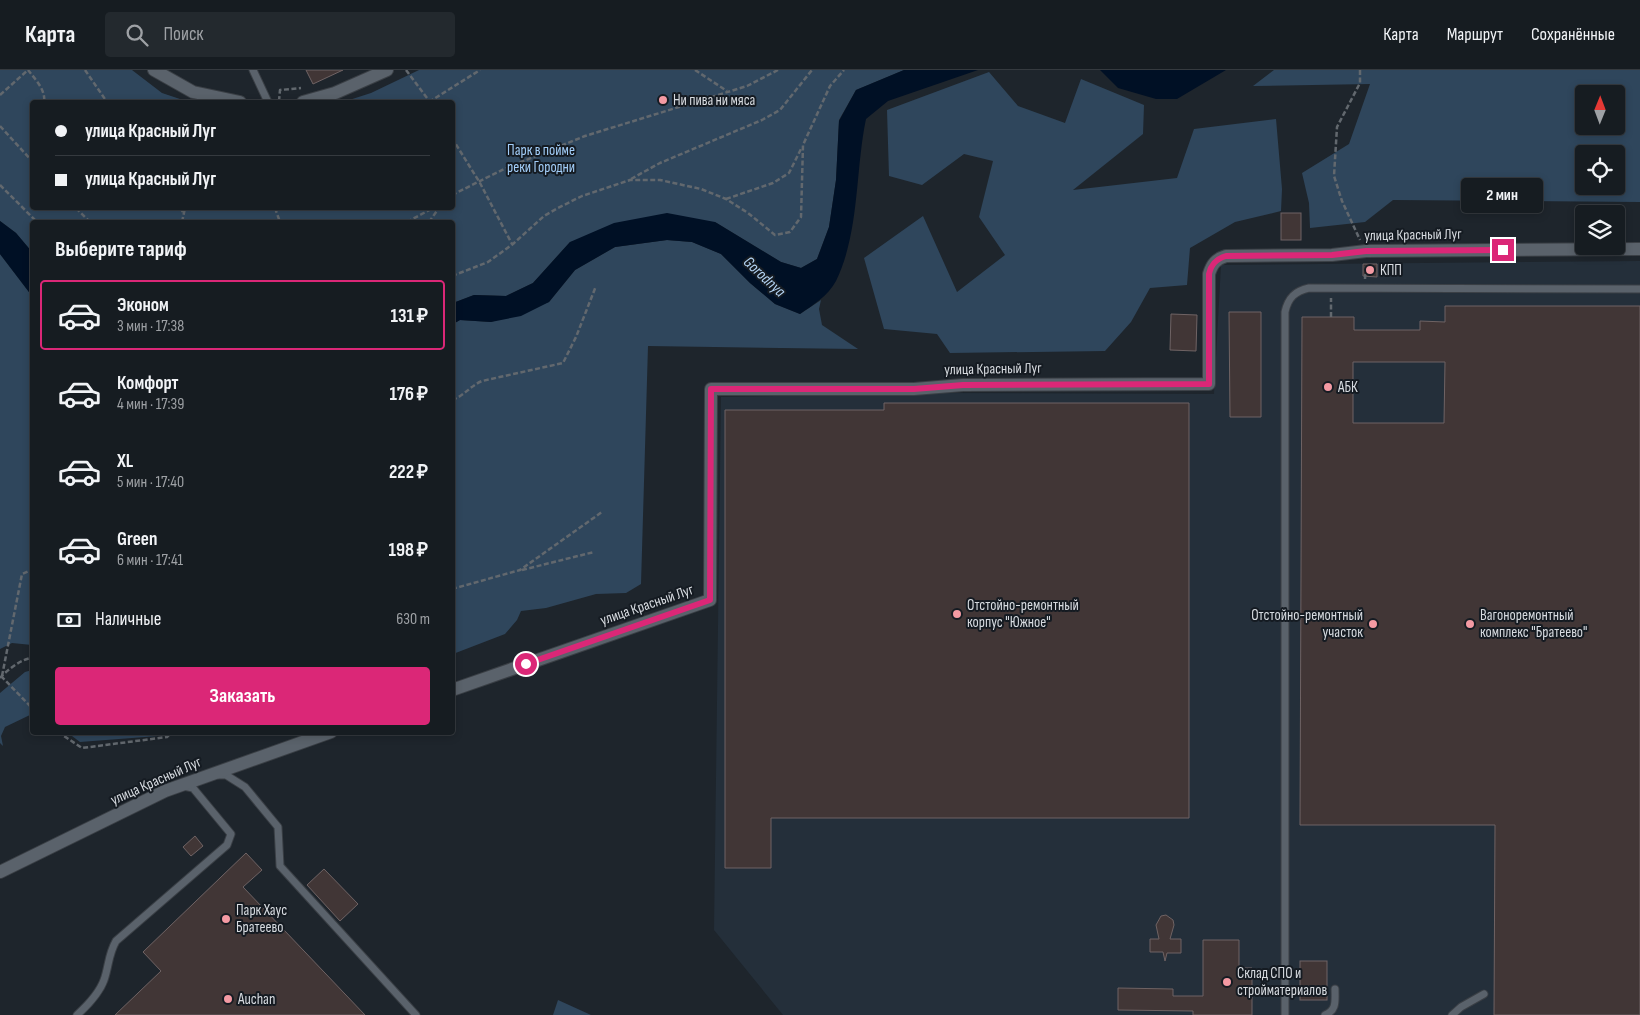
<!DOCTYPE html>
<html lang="ru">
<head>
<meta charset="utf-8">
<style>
  body { margin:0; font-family:"Sofia Sans Condensed",sans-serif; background:#23292e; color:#f1f3f6; height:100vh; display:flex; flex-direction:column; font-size:19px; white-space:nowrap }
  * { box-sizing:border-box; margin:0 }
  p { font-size:16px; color:#9ea1a5 }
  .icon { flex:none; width:28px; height:28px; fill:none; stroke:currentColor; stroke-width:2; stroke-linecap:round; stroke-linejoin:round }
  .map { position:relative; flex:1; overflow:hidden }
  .drawer { position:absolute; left:30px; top:150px; width:425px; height:515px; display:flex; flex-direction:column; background:#161c21; border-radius:5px; box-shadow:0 2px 8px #0003,0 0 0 1px #353a3f }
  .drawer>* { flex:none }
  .top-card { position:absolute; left:30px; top:30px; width:425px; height:110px; border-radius:5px; box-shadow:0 2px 8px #0003,0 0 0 1px #353a3f; display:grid; align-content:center; height:110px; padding:0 25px; background:#161c21 }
  .needle { width:32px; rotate:1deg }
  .tools { position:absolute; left:1575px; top:15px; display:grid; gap:10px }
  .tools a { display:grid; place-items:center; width:50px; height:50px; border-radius:5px; background:#161c21; box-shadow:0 2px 8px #0003,0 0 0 1px #353a3f; font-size:25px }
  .end { position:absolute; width:22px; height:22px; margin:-11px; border:6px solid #db2777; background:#fff; box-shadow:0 0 0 2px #fff }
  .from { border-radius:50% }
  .bubble { position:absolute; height:35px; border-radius:5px; background:#161c21; box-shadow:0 2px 8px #0003,0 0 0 1px #353a3f; font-size:16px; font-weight:700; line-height:35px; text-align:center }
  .top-card b { display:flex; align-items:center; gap:18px; height:48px; font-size:19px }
  .top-card b+b { border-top:1px solid #353a3f }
  .top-card i { width:12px; height:12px; background:#f1f3f6 }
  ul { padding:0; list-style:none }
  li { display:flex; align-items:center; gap:15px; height:70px; margin:0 10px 8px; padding:0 15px; border:2px solid transparent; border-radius:5px }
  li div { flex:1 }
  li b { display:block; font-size:19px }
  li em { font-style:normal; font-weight:700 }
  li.current { border-color:#db2777 }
  li>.icon { width:45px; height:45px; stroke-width:1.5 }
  h2 { padding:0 25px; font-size:22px; line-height:60px }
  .pay { display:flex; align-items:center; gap:12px; height:55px; padding:0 25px; font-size:19px }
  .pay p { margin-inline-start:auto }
  .cta { display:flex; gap:10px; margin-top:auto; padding:10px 25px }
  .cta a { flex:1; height:58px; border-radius:5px; background:#db2777; color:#fff; font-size:20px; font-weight:700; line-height:58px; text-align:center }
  header { display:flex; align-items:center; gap:30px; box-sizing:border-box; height:70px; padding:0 25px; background:#161c21; border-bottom:1px solid #353a3f }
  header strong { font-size:24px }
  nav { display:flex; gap:28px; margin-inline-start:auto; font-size:18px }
  .search { width:350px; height:45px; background:#23292e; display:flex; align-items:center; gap:12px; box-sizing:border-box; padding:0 18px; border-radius:5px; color:#9ea1a5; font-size:19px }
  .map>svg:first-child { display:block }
  .built { fill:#242f3a }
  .green { fill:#2f465c; fill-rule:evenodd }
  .water { fill:#001025 }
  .building { fill:#413636; stroke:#6f6364; fill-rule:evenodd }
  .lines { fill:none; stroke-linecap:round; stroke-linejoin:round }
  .service-casing { stroke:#3a3f45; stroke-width:9 }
  .minor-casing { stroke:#3a3f45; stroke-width:14 }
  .path { stroke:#62686e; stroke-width:2.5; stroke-dasharray:5 2.5; stroke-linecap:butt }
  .service { stroke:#5a626b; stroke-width:7 }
  .minor { stroke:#5a626b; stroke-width:12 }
  .route { stroke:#db2777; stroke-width:6 }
  .poi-dot { fill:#f49aa3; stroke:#151b22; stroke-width:2 }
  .labels { text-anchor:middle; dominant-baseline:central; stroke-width:4; stroke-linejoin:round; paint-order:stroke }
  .poi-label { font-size:15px; fill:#d7dbe0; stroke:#151b22; text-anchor:start }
  .park-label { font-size:15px; fill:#a3cef9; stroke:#151b22 }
  .street-label { font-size:15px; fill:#d7dbe0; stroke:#151b22 }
  .water-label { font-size:16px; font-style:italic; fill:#b4d4f4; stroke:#151b22 }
</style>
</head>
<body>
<header>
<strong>Карта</strong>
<div class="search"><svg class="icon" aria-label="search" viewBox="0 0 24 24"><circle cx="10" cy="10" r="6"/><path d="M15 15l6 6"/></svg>Поиск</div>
<nav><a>Карта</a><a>Маршрут</a><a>Сохранённые</a></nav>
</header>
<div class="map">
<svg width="1640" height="945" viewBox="0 0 1640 945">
  <rect width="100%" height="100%" fill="#1e252c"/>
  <path class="built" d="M1640 191V945H783L714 860 721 327 932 323 1214 324 1221 195Z"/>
  <g class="green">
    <path d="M0 0H132L162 23 189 32H32V138H452V32H343L371 23 419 0H904L856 20 839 50 836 110 829 157 817 189 801 198 781 192 715 152 570 172 533 213 506 226 474 225 453 233 452 152H32V182L16 163 0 151Z"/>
    <path d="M1274 0H1640V132L1393 130 1365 152 1310 158 1309 133 1302 103 1349 74 1370 14 1253 16ZM1584 24H1616V56H1584ZM1584 84H1616V116H1584Z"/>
    <path d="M989 2 1018 36 1065 53 1081 9 1144 35 1143 64 1073 120 1177 108 1194 59 1276 49 1282 119 1281 141 1235 152 1190 178 1187 215 1150 218 1131 252 1105 281 950 283 937 264 884 259 864 188 923 146 957 222 1005 185 979 147 993 91 964 84 922 115 889 106 887 40Z"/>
    <path d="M667 170 692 172 721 184 750 213 775 234 800 244 821 230 819 239 822 255 858 279 648 276 641 514 626 523 596 524 546 538 521 541 517 550 505 564 453 584V254L460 250 491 252 549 232 575 200 615 177Z"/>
    <path d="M0 184 32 226V575L12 573 0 579Z"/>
    <path d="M32 600V644L5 657 1 666 3 676 0 673V623L25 602Z"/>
    <path d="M70 663V662L197 663 80 672 72 666Z"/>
    <path d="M558 930 591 945H553Z"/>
  </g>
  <g class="water">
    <path d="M904 0H978L888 31 866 49C855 102 860 161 836 211 828 226 813 235 800 244L775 234 750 213 721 184 692 172 667 170 615 177 575 200 549 232 521 246 491 252 460 250 453 254V233L474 225 506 226 533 213 570 172 614 153 667 143 715 152 781 192 801 198 817 189 829 157 836 110 839 51 856 20Z"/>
    <path d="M1100 0H1226L1177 29H1156L1118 18Z"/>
    <path d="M0 151 16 163 32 182V226L0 184Z"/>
  </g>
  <g class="building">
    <path d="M306 0H343L313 14Z"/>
    <rect x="1281" y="143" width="20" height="27"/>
    <path d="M1363 194H1377V207L1363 206Z"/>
    <path d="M1445 236H1640V945H1494L1495 755H1300L1302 247H1354V260H1420V251L1445 252ZM1353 292H1445L1444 353H1353Z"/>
    <path d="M1229 242H1261V347H1230Z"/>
    <path d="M1171 244 1197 245 1196 281 1170 280Z"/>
    <path d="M884 333H1189V748H771V798H725V340H884Z"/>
    <path d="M195 766 203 776 191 786 183 777Z"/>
    <path d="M246 783 262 800 243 817 365 945H115L161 901 143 882Z"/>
    <path d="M324 799 358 834 340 851 307 815Z"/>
    <path d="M1166 845 1173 850 1174 855 1170 869H1181V883H1167L1165 891 1163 882H1150V869H1159L1156 855 1161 846Z"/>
    <path d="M1203 870H1239V898H1252V945H1193V941L1118 940V918L1173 919V926H1203Z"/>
    <rect x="1300" y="891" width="27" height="39"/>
  </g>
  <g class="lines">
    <defs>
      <g id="service">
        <path d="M253 0 268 32"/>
        <path d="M219 705H226L245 717 278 757 280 796 416 945"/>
        <path d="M77 945C88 935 99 924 104 910 109 896 108 885 116 871L227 775 231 764 193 718 183 716"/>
        <path d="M1285 945V242C1288 228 1295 221 1309 218L1640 219"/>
        <path d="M1325 945C1337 940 1335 931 1335 919"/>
        <path d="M1452 945 1461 937 1484 924"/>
      </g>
      <g id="minor">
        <path d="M154 0 193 22 240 32"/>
        <path d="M303 32 335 23 387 0"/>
        <path d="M452 620 710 530 711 319H914L963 315 1209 314V204C1212 194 1216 189 1226 186L1332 185 1366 181 1640 179"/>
        <path d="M0 802 165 721 331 662"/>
      </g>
    </defs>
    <use href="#service" class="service-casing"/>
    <use href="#minor" class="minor-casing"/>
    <g class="path">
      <path d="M28 0C35 9 46 20 44 32"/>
      <path d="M85 0 107 32"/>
      <path d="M406 0 430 32"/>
      <path d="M695 0 727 21"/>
      <path d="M1360 0V13L1337 57 1334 106 1342 131 1360 170"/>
      <path d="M0 25 28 0"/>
      <path d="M279 31 280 20 301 18"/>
      <path d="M429 32 480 0"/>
      <path d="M0 56 32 91"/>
      <path d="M452 68 480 113 512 174"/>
      <path d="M631 109 660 93 762 50 780 40 812 0"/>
      <path d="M0 115 37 152"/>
      <path d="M452 125 504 99 585 66 747 16 778 0"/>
      <path d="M726 129 773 113 789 103 802 77"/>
      <path d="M76 138 90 152"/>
      <path d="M180 138 183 142"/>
      <path d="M275 138 280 152"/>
      <path d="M182 152 185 138"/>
      <path d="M407 152 433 138"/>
      <path d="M429 152 439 138"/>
      <path d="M452 206 488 192 513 174 544 146 558 138 582 126 630 110H660L701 119 726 129 748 143 775 165 790 162 801 147 803 75 830 16 844 0"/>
      <path d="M1365 209 1366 194"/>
      <path d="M1331 247V228"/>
      <path d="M452 330C464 326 470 316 482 311L563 293 576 267 596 216"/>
      <path d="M522 500 594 482"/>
      <path d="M452 519 520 500 602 442"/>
      <path d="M1 606 32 638"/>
      <path d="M2 606 22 504 31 500 32 502"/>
      <path d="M0 608C7 600 21 589 32 588"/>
      <path d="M58 662 82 678 167 667 172 662"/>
    </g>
    <use href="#service" class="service"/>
    <use href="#minor" class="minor"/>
  </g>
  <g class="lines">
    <path class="route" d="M526 594 710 530 711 319H914L963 315 1209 314V204C1211 194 1216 189 1226 186L1332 185 1366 181 1503 180"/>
  </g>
  <g class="poi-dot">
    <circle cx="663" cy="30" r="5"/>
    <circle cx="1370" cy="200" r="5"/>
    <circle cx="1328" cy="317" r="5"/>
    <circle cx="957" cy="544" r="5"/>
    <circle cx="1373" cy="554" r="5"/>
    <circle cx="1470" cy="554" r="5"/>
    <circle cx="226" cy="849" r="5"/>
    <circle cx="1227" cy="912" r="5"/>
    <circle cx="228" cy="929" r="5"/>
  </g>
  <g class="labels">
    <g class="poi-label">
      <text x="673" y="30">Ни пива ни мяса</text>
      <text x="1380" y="200">КПП</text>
      <text x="1338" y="317">АБК</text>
      <text x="967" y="535">Отстойно-ремонтный<tspan x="967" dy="17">корпус "Южное"</tspan></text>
      <text x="1363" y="545" text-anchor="end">Отстойно-ремонтный<tspan x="1363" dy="17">участок</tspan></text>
      <text x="1480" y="545">Вагоноремонтный<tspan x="1480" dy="17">комплекс "Братеево"</tspan></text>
      <text x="236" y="840">Парк Хаус<tspan x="236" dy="17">Братеево</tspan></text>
      <text x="1237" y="903">Склад СПО и<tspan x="1237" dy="17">стройматериалов</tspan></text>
      <text x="238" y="929">Auchan</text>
    </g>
    <g class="park-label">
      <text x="541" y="80">Парк в пойме<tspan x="541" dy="17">реки Городни</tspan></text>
    </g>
    <g class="street-label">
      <text transform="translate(1413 165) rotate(-1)">улица Красный Луг</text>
      <text transform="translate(993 299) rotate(-1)">улица Красный Луг</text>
      <text transform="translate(647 535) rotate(-19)">улица Красный Луг</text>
      <text transform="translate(156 711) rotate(-24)">улица Красный Луг</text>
    </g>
    <g class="water-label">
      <text transform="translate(764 207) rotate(43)">Gorodnya</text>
    </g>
  </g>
</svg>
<div class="tools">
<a><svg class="needle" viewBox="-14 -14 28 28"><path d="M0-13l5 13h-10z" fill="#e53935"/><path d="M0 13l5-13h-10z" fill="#9ea1a5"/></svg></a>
<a><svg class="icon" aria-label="locate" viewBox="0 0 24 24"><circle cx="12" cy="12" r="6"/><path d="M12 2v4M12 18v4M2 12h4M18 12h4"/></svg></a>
<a><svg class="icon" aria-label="layers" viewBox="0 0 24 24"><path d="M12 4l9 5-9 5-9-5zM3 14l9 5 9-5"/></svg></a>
</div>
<i class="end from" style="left:526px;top:594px"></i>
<i class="end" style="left:1503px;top:180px"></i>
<div class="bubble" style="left:1461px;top:108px;width:82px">2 мин</div>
<div class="top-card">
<b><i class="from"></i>улица Красный Луг</b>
<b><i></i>улица Красный Луг</b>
</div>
<section class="drawer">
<h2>Выберите тариф</h2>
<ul>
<li class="current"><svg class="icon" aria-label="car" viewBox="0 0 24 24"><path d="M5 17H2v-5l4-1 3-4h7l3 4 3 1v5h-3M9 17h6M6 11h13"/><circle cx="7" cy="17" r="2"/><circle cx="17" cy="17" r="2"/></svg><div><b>Эконом</b><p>3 мин · 17:38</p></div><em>131 ₽</em></li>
<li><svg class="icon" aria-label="car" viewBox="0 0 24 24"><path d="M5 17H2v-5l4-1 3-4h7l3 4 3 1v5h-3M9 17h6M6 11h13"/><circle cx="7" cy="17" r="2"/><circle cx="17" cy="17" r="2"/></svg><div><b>Комфорт</b><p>4 мин · 17:39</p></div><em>176 ₽</em></li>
<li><svg class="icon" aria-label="car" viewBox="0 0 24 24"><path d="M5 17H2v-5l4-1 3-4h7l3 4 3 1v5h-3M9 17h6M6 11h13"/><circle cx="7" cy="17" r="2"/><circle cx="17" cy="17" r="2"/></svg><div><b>XL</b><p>5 мин · 17:40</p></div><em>222 ₽</em></li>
<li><svg class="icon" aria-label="car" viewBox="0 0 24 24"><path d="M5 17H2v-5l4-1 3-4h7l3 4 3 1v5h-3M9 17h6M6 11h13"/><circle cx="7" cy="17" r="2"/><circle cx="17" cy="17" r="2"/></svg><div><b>Green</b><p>6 мин · 17:41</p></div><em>198 ₽</em></li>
</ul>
<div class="pay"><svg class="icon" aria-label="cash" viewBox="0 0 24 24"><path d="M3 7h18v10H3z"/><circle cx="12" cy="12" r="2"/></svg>Наличные<p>630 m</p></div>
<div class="cta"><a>Заказать</a></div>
</section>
</div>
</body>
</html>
